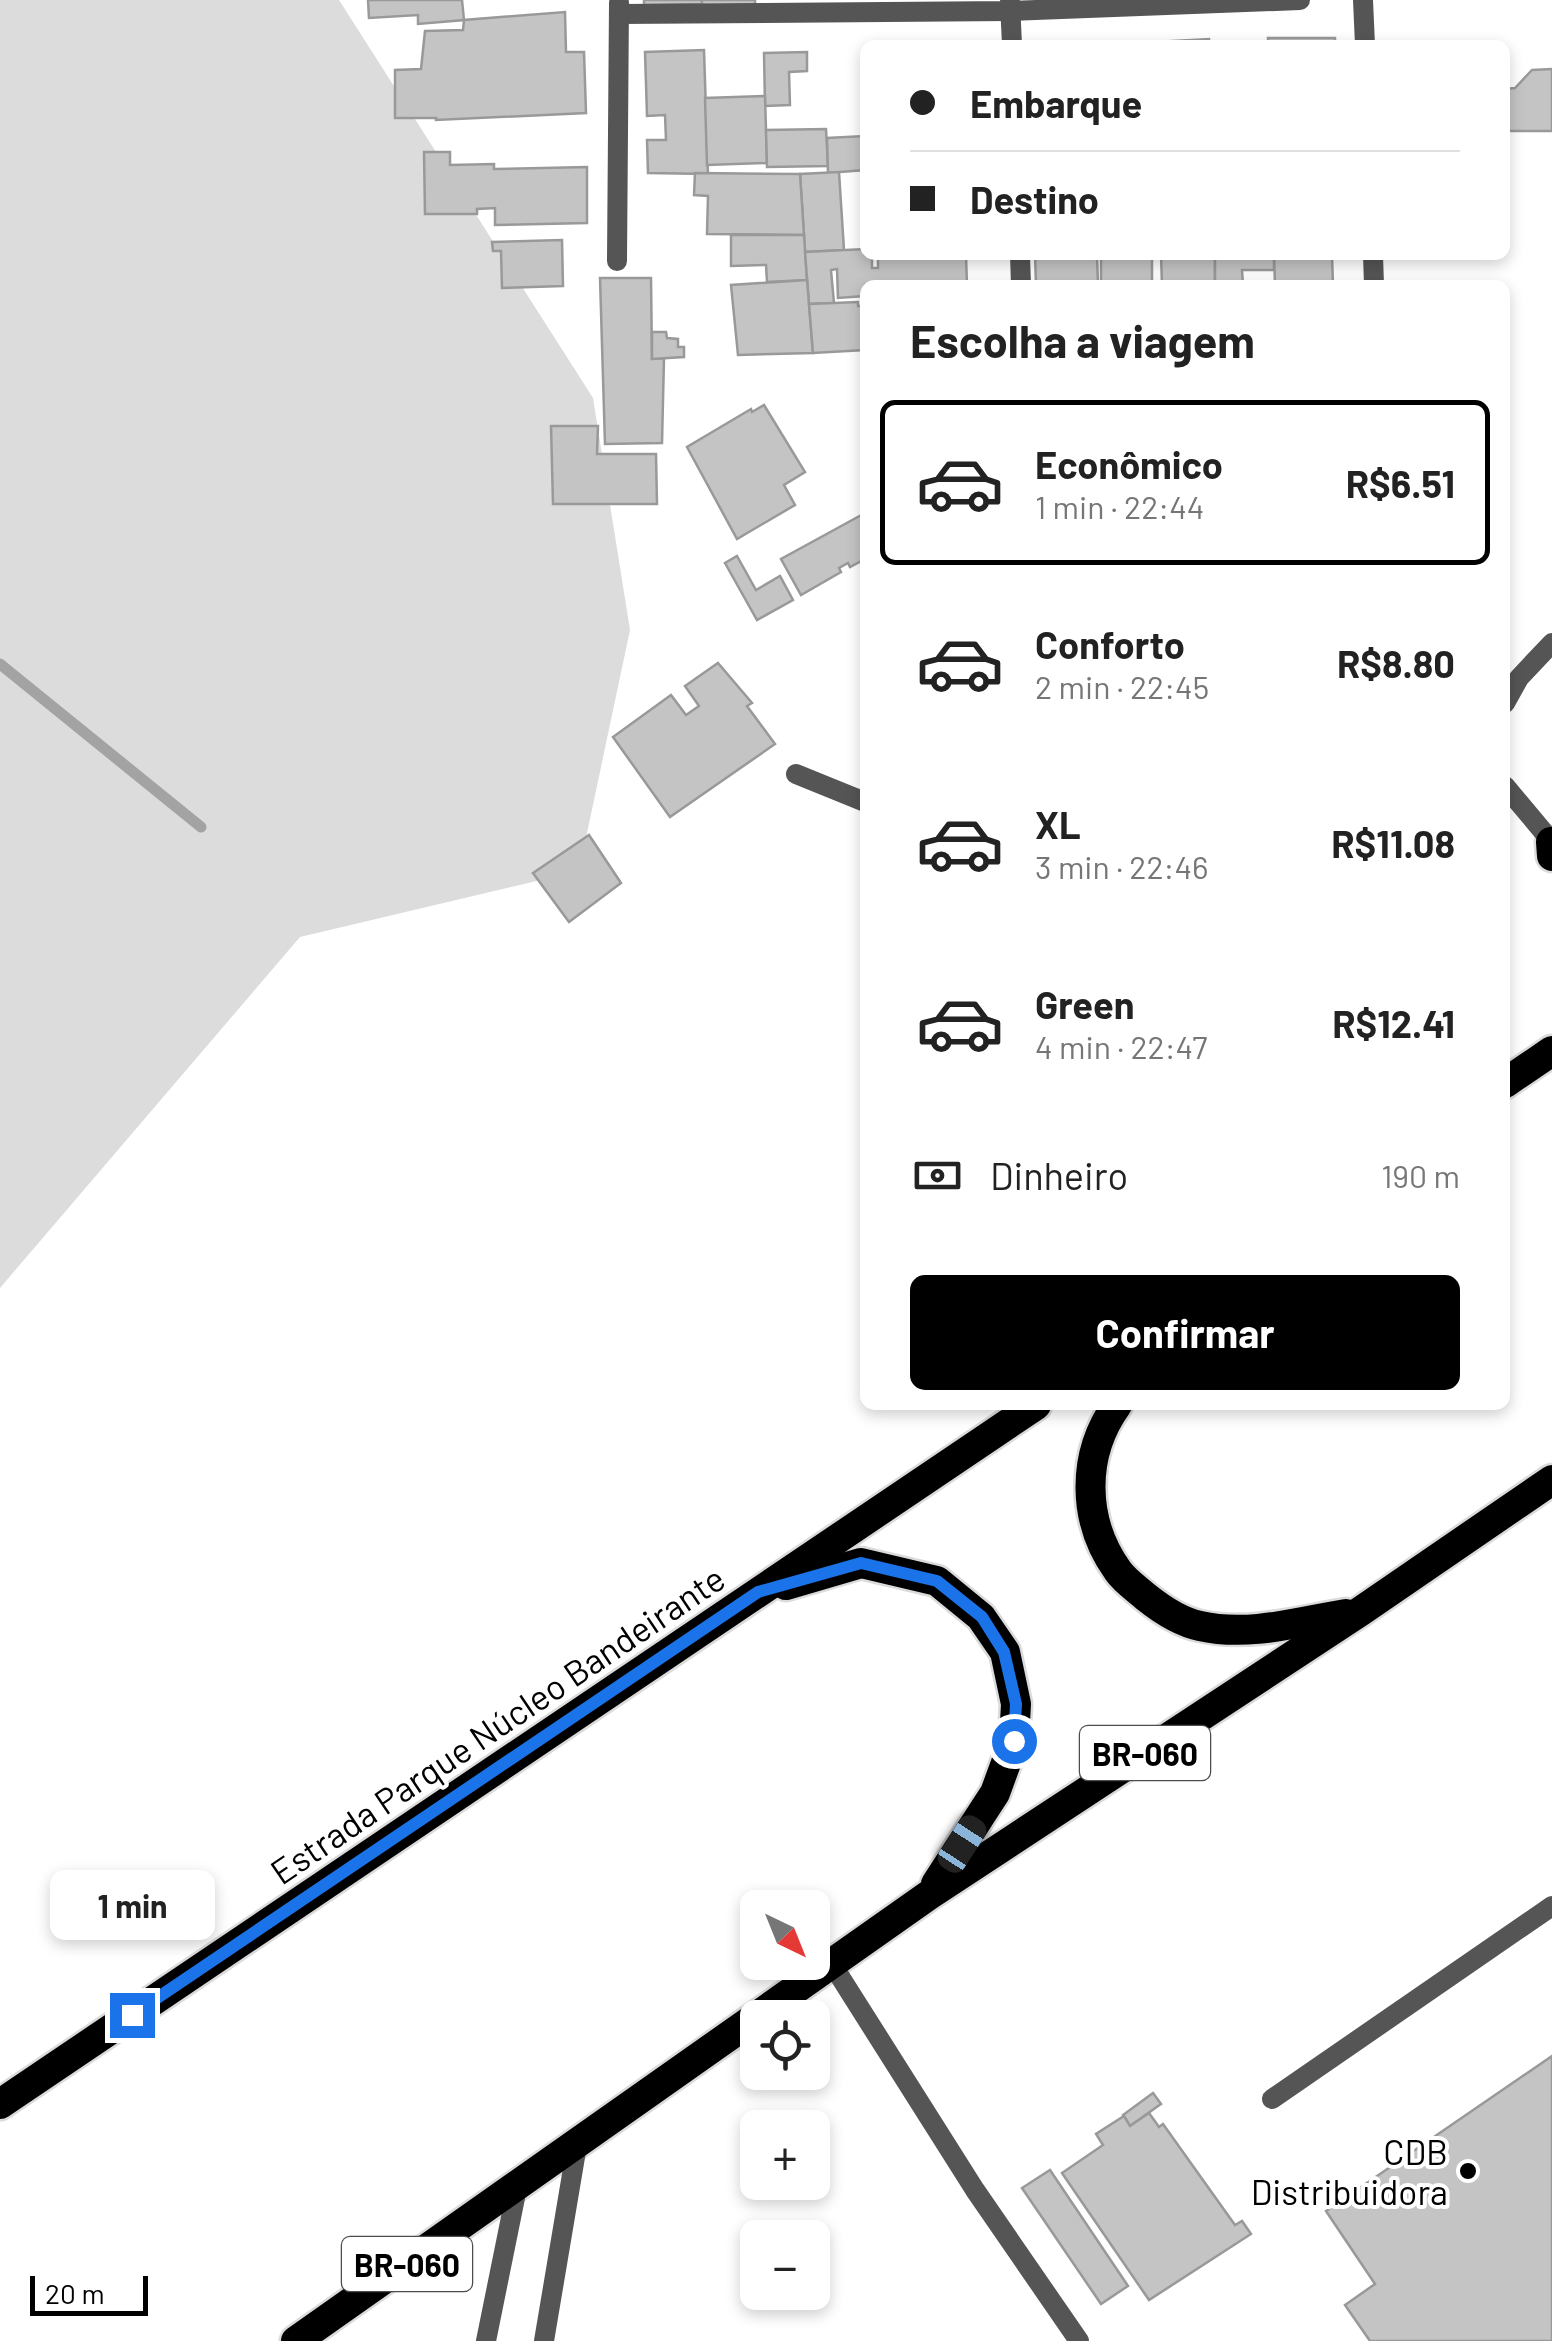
<!DOCTYPE html>
<html lang="pt">
<head>
<meta charset="utf-8">
<style>
  body { margin:0; font-family:Barlow,sans-serif; background:#f2f2f2; color:#222; height:100vh; display:flex; flex-direction:column; font-size:38px; white-space:nowrap }
  * { box-sizing:border-box; margin:0 }
  p { font-size:32px; color:#767676 }
  .icon { flex:none; width:55px; height:55px; fill:none; stroke:currentColor; stroke-width:2; stroke-linecap:round; stroke-linejoin:round }
  .map { position:relative; flex:1; overflow:hidden }
  .details { position:absolute; left:860px; top:280px; width:650px; height:1130px; display:flex; flex-direction:column; background:#fff; border-radius:15px; box-shadow:0 5px 15px #0003 }
  .details>* { flex:none }
  .hud { position:absolute; left:860px; top:40px; width:650px; height:220px; border-radius:15px; box-shadow:0 5px 15px #0003; display:grid; align-content:center; height:220px; padding:0 50px; background:#fff }
  .needle { width:65px; rotate:137deg }
  .fabs { position:absolute; left:740px; top:1890px; display:grid; gap:20px }
  .fabs a { display:grid; place-items:center; width:90px; height:90px; border-radius:15px; background:#fff; box-shadow:0 5px 15px #0003; font-size:50px }
  .scale { position:absolute; left:30px; bottom:25px; width:118px; box-sizing:border-box; padding-left:10px; border:5px solid #000; border-top:0; font-size:28px; line-height:35px; white-space:nowrap; color:#000; -webkit-text-stroke:8px #fff; paint-order:stroke }
  .end { position:absolute; width:45px; height:45px; margin:-22px; border:12px solid #1a73e8; background:#fff; box-shadow:0 0 0 5px #fff }
  .from { border-radius:50% }
  .bubble { position:absolute; height:70px; border-radius:15px; background:#fff; box-shadow:0 5px 15px #0003; font-size:32px; font-weight:700; line-height:70px; text-align:center }
  .car { position:absolute; width:30px; height:60px; margin:-30px -15px; border-radius:12px; box-shadow:0 0 8px 2px #0007; background:linear-gradient(#222 24%,#8ab4d8 0 40%,#222 0 76%,#8ab4d8 0 86%,#222 0) }
  .hud b { display:flex; align-items:center; gap:35px; height:95px; font-size:38px }
  .hud b+b { border-top:2px solid #e0e0e0 }
  .hud i { width:25px; height:25px; background:#222 }
  ul { padding:0; list-style:none }
  li { display:flex; align-items:center; gap:30px; height:165px; margin:0 20px 15px; padding:0 30px; border:5px solid transparent; border-radius:15px }
  li div { flex:1 }
  li b { display:block; font-size:38px }
  li em { font-style:normal; font-weight:700 }
  li.active { border-color:#000 }
  li>.icon { width:90px; height:90px; stroke-width:1.5 }
  h2 { padding:0 50px; font-size:45px; line-height:120px }
  .pay { display:flex; align-items:center; gap:25px; height:110px; padding:0 50px; font-size:38px }
  .pay p { margin-inline-start:auto }
  .button { display:flex; gap:20px; margin-top:auto; padding:20px 50px }
  .button a { flex:1; height:115px; border-radius:15px; background:#000; color:#fff; font-size:40px; font-weight:700; line-height:115px; text-align:center }
  .map>svg:first-child { display:block }
  .green { fill:#dcdcdc }
  .lines { fill:none; stroke-linecap:round; stroke-linejoin:round }
  .stream { stroke:#a3a3a3; stroke-width:11 }
  .building { fill:#c4c4c4; stroke:#999; stroke-width:2.5 }
  .highway-casing { stroke:#dbdbdb; stroke-width:35 }
  .lane { stroke:#555; stroke-width:20 }
  .street { stroke:#555; stroke-width:20 }
  .highway { stroke:#000; stroke-width:30 }
  .route { stroke:#1a73e8; stroke-width:12 }
  .poi-dot { fill:#000; stroke:#fff; stroke-width:4 }
  .labels { text-anchor:middle; dominant-baseline:central; stroke-width:8; stroke-linejoin:round; paint-order:stroke }
  .shield { fill:#fff; stroke:#4c4c4c; stroke-width:2.5 }
  .shield-label { font-size:32px; font-weight:bold; fill:#000 }
  .street-label { font-size:35px; fill:#000; stroke:#fff }
  .poi-label { font-size:35px; fill:#000; stroke:#fff; text-anchor:end }
</style>
</head>
<body>
<div class="map">
<svg width="1552" height="2341" viewBox="0 0 1552 2341">
  <rect width="100%" height="100%" fill="#fff"/>
  <path class="green" d="M0 0H339L593 398 630 630 579 871 300 937 0 1288Z"/>
  <g class="lines">
    <path class="stream" d="M0 664 201 827"/>
  </g>
  <g class="building">
    <path d="M368 0H462L464 20 418 24V15L369 18Z"/>
    <path d="M644 0H702V4L644 5Z"/>
    <path d="M702 0H755V4L702 6Z"/>
    <path d="M565 12 566 52H584L586 113 436 120V118H395V70L421 69 425 31 463 30 464 20Z"/>
    <rect x="1268" y="38" width="67" height="7"/>
    <path d="M1209 39V45H1155V42Z"/>
    <path d="M704 50 708 174 648 173 647 140H666L665 115 647 116 645 52Z"/>
    <path d="M807 52V71L789 72 790 105 765 106 764 53Z"/>
    <path d="M1552 69V131H1505V89L1515 88 1532 70Z"/>
    <path d="M765 96 767 163 707 165 705 98Z"/>
    <path d="M826 129 828 166 767 167 766 130Z"/>
    <path d="M865 136V170L828 173 827 138Z"/>
    <path d="M424 152H450V165L494 164V169L587 167V223L495 225V208L477 209V214H425Z"/>
    <path d="M839 172 844 250 805 252 800 174Z"/>
    <path d="M695 173 800 174 804 235 707 234 708 196 694 195Z"/>
    <path d="M731 235H804L807 280 767 282 766 265 731 266Z"/>
    <path d="M562 240 563 286 502 288 501 251H493L492 242Z"/>
    <path d="M865 249V255H872V268H878V255H966L967 285H865V296L838 298 837 269 831 270 834 303 809 304 805 252Z"/>
    <path d="M1035 255H1097L1098 285H1036Z"/>
    <rect x="1101" y="255" width="51" height="30"/>
    <path d="M1161 255H1215V285H1156H1162Z"/>
    <path d="M1215 255H1274V270H1242L1243 285H1215Z"/>
    <path d="M1274 255H1332L1333 285H1275Z"/>
    <path d="M600 278H651L652 359 664 358 662 443 605 444Z"/>
    <path d="M807 280 813 353 738 355 731 285Z"/>
    <path d="M858 302V306H865V350L813 353 809 304Z"/>
    <path d="M652 332H666L667 338 678 339V347H684V357L652 359Z"/>
    <path d="M764 405 805 472 784 485 795 505 737 539 687 447 751 409 752 412Z"/>
    <path d="M551 426H598L597 454H656L657 504H553Z"/>
    <path d="M865 513V559L850 567 848 563 839 568 841 572 801 595 781 559Z"/>
    <path d="M737 556 756 590 780 576 793 600 757 620 725 563Z"/>
    <path d="M718 663 752 703 747 706 775 744 670 817 613 737 671 695 686 715 699 706 685 686Z"/>
    <path d="M589 835 621 883 569 922 533 873Z"/>
    <path d="M1552 2056V2341H1370L1345 2305 1375 2284 1326 2211Z"/>
    <path d="M1153 2093 1161 2104 1130 2126 1123 2115Z"/>
    <path d="M1149 2113 1159 2127 1163 2124 1235 2225 1242 2221 1251 2234 1149 2300 1062 2173 1103 2145 1096 2134 1124 2116 1130 2126Z"/>
    <path d="M1050 2170 1128 2286 1101 2304 1022 2188Z"/>
  </g>
  <g class="lines">
    <defs>
      <g id="highway">
        <path d="M1551 842 1552 856"/>
        <path d="M1505 1083 1552 1051"/>
        <path d="M1117 1405C1081 1455 1082 1521 1118 1571 1125 1581 1137 1589 1146 1597 1161 1609 1181 1622 1200 1626 1249 1637 1298 1622 1346 1614"/>
        <path d="M786 1585 861 1563 937 1581 981 1617 1005 1652 1016 1704 1014 1741 995 1793 936 1884"/>
        <path d="M0 2104 1036 1405"/>
        <path d="M296 2341 929 1895 1361 1611 1552 1480"/>
      </g>
    </defs>
    <use href="#highway" class="highway-casing"/>
    <g class="lane">
      <path d="M796 774 865 802"/>
      <path d="M1272 2099 1552 1906"/>
      <path d="M486 2341 517 2188"/>
      <path d="M544 2341 577 2145"/>
    </g>
    <g class="street">
      <path d="M1363 0 1365 45"/>
      <path d="M1010 2 1012 45"/>
      <path d="M619 14 1010 11 1300 0"/>
      <path d="M1020 255 1021 285"/>
      <path d="M1373 255 1374 285"/>
      <path d="M617 261 619 3"/>
      <path d="M1505 703 1519 678 1552 643"/>
      <path d="M1505 786 1552 842"/>
      <path d="M832 1964 975 2190 1079 2341"/>
    </g>
    <use href="#highway" class="highway"/>
  </g>
  <g class="lines">
    <path class="route" d="M132 2015 758 1592 861 1563 937 1581 982 1617 1004 1652 1016 1704 1014 1741"/>
  </g>
  <circle class="poi-dot" cx="1468" cy="2171" r="10"/>
  <g class="labels">
    <g class="shield">
      <rect x="1080" y="1726" width="130" height="54" rx="8"/>
      <rect x="342" y="2237" width="130" height="54" rx="8"/>
    </g>
    <g class="shield-label">
      <text x="1145" y="1753">BR-060</text>
      <text x="407" y="2264">BR-060</text>
    </g>
    <g class="street-label">
      <text transform="translate(497 1724) rotate(-34)">Estrada Parque Núcleo Bandeirante</text>
    </g>
    <g class="poi-label">
      <text x="1448" y="2151">CDB<tspan x="1448" dy="40">Distribuidora</tspan></text>
    </g>
  </g>
</svg>
<div class="fabs">
<a><svg class="needle" viewBox="-14 -14 28 28"><path d="M0-13l5 13h-10z" fill="#e53935"/><path d="M0 13l5-13h-10z" fill="#767676"/></svg></a>
<a><svg class="icon" aria-label="locate" viewBox="0 0 24 24"><circle cx="12" cy="12" r="6"/><path d="M12 2v4M12 18v4M2 12h4M18 12h4"/></svg></a>
<a>+</a>
<a>−</a>
</div>
<div class="scale">20 m</div>
<i class="end from" style="left:1014px;top:1741px"></i>
<i class="end" style="left:132px;top:2015px"></i>
<div class="bubble" style="left:50px;top:1870px;width:165px">1 min</div>
<i class="car" style="left:962px;top:1844px;rotate:33deg"></i>
<div class="hud">
<b><i class="from"></i>Embarque</b>
<b><i></i>Destino</b>
</div>
<section class="details">
<h2>Escolha a viagem</h2>
<ul>
<li class="active"><svg class="icon" aria-label="car" viewBox="0 0 24 24"><path d="M5 17H2v-5l4-1 3-4h7l3 4 3 1v5h-3M9 17h6M6 11h13"/><circle cx="7" cy="17" r="2"/><circle cx="17" cy="17" r="2"/></svg><div><b>Econômico</b><p>1 min · 22:44</p></div><em>R$6.51</em></li>
<li><svg class="icon" aria-label="car" viewBox="0 0 24 24"><path d="M5 17H2v-5l4-1 3-4h7l3 4 3 1v5h-3M9 17h6M6 11h13"/><circle cx="7" cy="17" r="2"/><circle cx="17" cy="17" r="2"/></svg><div><b>Conforto</b><p>2 min · 22:45</p></div><em>R$8.80</em></li>
<li><svg class="icon" aria-label="car" viewBox="0 0 24 24"><path d="M5 17H2v-5l4-1 3-4h7l3 4 3 1v5h-3M9 17h6M6 11h13"/><circle cx="7" cy="17" r="2"/><circle cx="17" cy="17" r="2"/></svg><div><b>XL</b><p>3 min · 22:46</p></div><em>R$11.08</em></li>
<li><svg class="icon" aria-label="car" viewBox="0 0 24 24"><path d="M5 17H2v-5l4-1 3-4h7l3 4 3 1v5h-3M9 17h6M6 11h13"/><circle cx="7" cy="17" r="2"/><circle cx="17" cy="17" r="2"/></svg><div><b>Green</b><p>4 min · 22:47</p></div><em>R$12.41</em></li>
</ul>
<div class="pay"><svg class="icon" aria-label="cash" viewBox="0 0 24 24"><path d="M3 7h18v10H3z"/><circle cx="12" cy="12" r="2"/></svg>Dinheiro<p>190 m</p></div>
<div class="button"><a>Confirmar</a></div>
</section>
</div>
</body>
</html>
